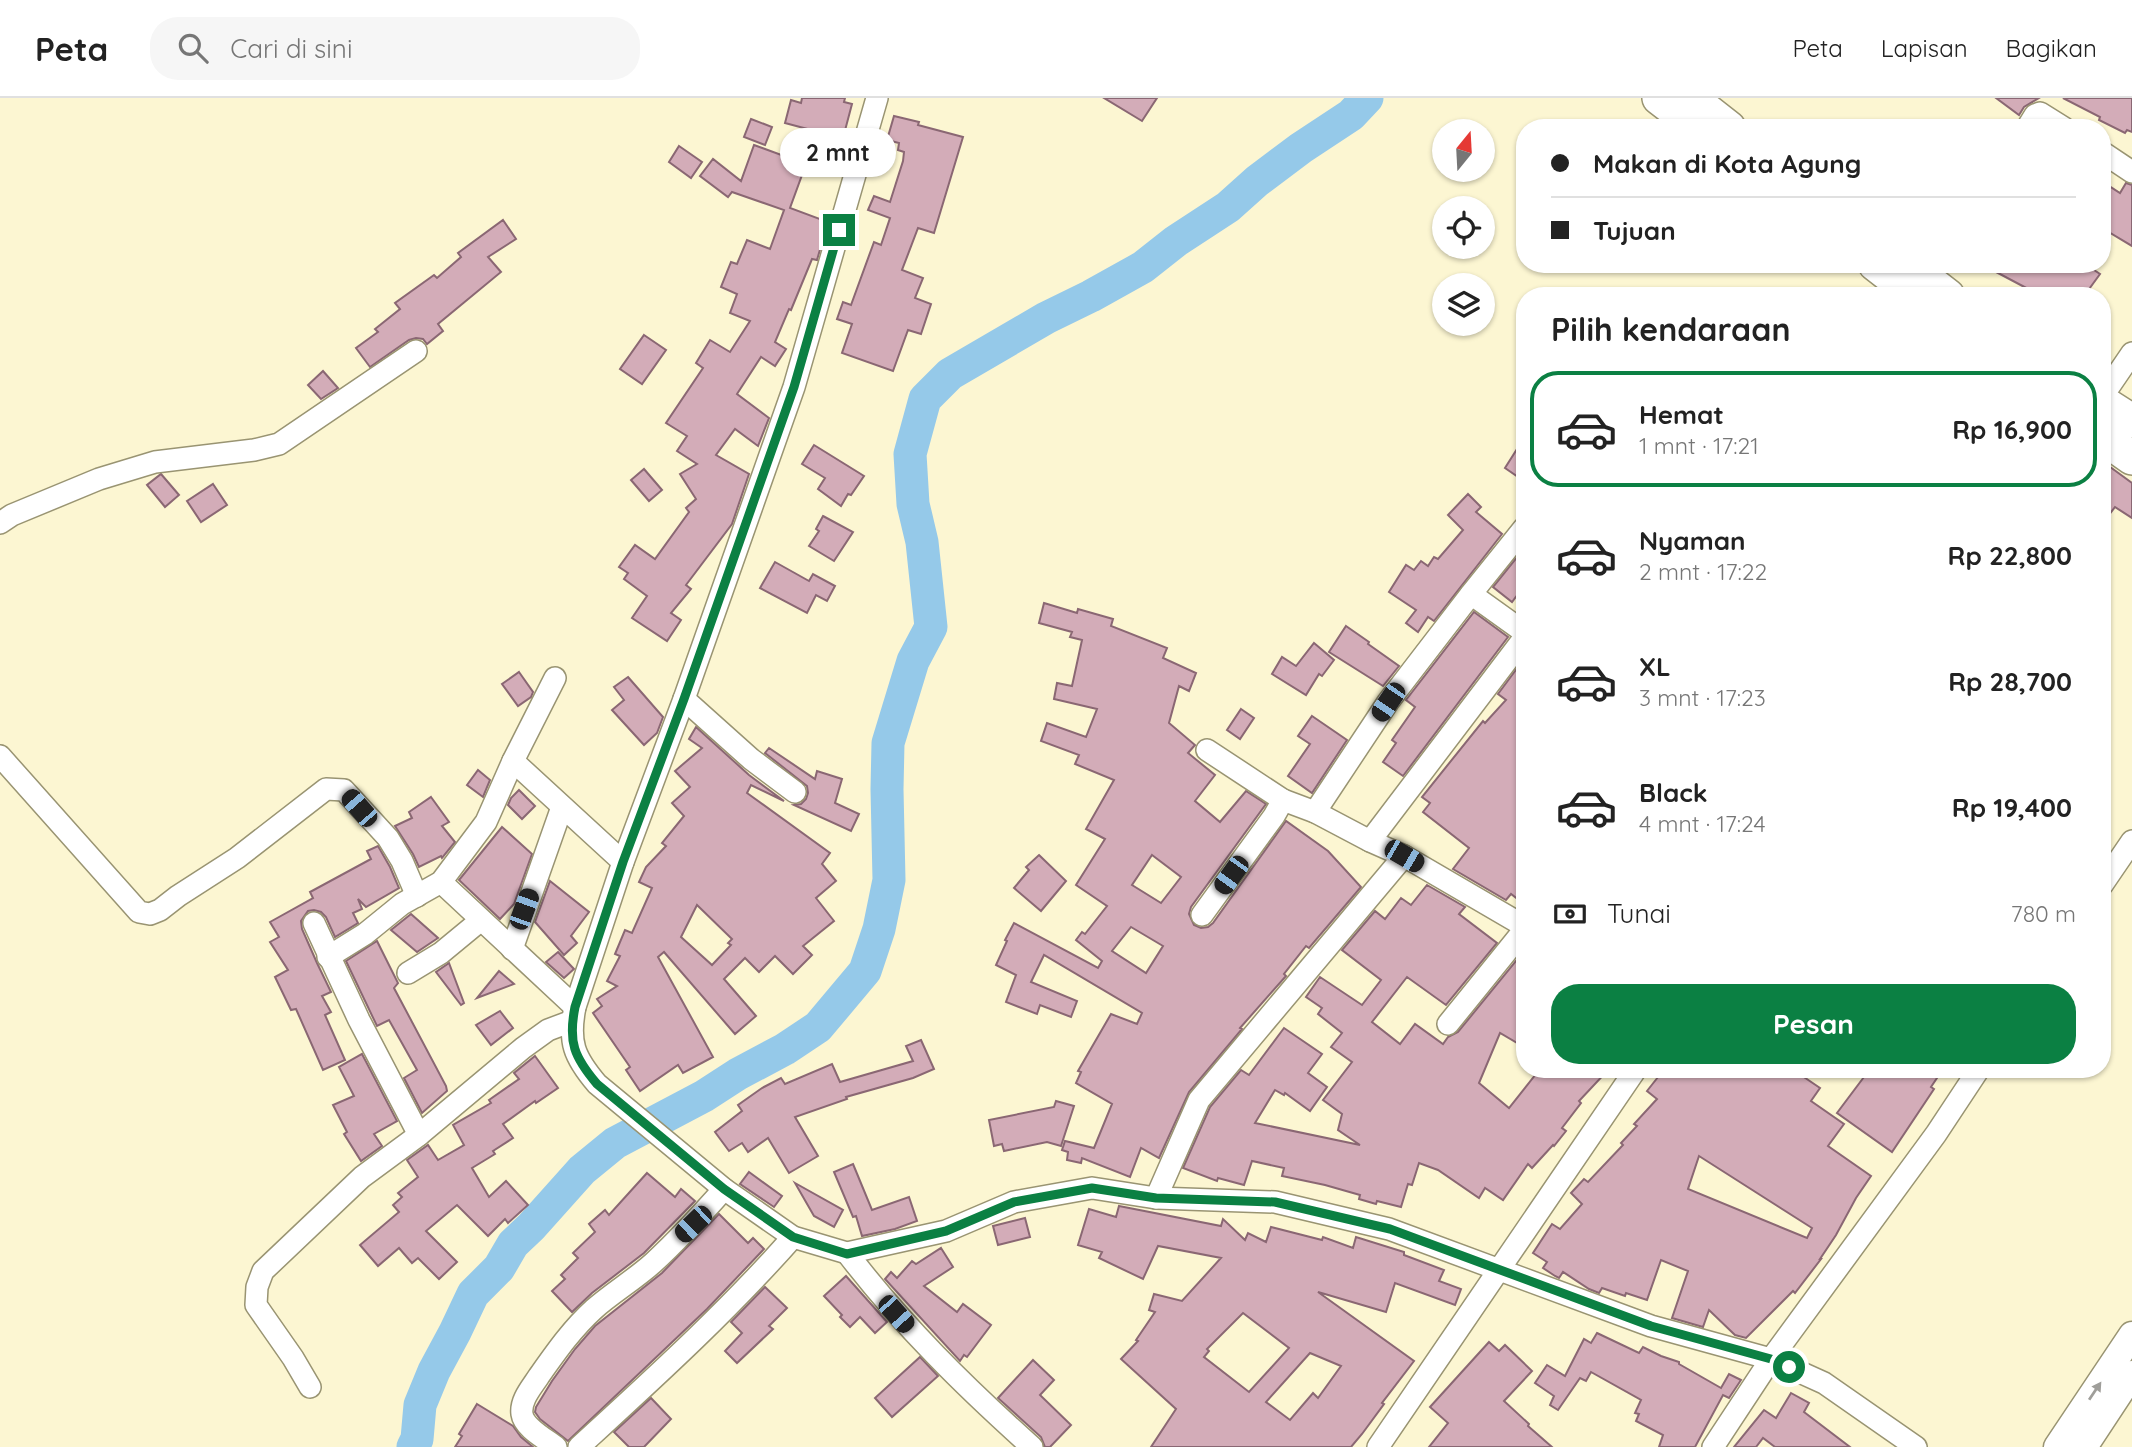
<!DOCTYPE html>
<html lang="id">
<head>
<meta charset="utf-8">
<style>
  body { margin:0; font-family:Quicksand,sans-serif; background:#f6f6f6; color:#222; height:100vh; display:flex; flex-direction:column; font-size:26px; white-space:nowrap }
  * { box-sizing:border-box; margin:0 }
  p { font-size:23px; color:#767676 }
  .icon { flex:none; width:38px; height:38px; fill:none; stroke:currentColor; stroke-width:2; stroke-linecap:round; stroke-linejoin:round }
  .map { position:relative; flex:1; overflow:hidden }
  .side { position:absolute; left:1516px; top:189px; width:595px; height:791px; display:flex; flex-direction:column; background:#fff; border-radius:28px; box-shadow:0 2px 5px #0004 }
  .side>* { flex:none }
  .hud { position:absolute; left:1516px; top:21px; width:595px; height:154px; border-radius:28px; box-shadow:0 2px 5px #0004; display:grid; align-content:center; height:154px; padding:0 35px; background:#fff }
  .needle { width:46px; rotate:18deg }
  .buttons { position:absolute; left:1432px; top:21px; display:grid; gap:14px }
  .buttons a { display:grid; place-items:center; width:63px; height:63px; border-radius:50%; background:#fff; box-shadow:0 2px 5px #0004; font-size:35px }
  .end { position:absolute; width:32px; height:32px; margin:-16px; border:9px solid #0b8043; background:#fff; box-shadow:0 0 0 4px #fff }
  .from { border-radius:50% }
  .bubble { position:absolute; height:49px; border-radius:24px; background:#fff; box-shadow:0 2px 5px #0004; font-size:23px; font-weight:700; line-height:49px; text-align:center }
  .car { position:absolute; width:21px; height:42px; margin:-21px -10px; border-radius:9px; box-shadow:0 0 5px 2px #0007; background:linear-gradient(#222 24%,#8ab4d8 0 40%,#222 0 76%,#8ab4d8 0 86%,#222 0) }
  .hud b { display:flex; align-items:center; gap:24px; height:66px; font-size:26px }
  .hud b+b { border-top:2px solid #e0e0e0 }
  .hud i { width:18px; height:18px; background:#222 }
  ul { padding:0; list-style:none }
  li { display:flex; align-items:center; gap:21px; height:116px; margin:0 14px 10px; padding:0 21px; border:4px solid transparent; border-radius:28px }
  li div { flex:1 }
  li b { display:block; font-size:26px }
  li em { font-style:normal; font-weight:700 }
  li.selected { border-color:#0b8043 }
  li>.icon { width:63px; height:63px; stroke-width:1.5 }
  h2 { padding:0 35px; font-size:32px; line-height:84px }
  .pay { display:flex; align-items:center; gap:18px; height:77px; padding:0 35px; font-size:26px }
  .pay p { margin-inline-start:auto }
  .primary-button { display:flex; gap:14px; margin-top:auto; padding:14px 35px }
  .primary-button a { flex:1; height:80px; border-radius:28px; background:#0b8043; color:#fff; font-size:28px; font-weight:700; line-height:80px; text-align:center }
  header { display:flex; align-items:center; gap:42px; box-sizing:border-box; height:98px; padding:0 35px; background:#fff; border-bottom:2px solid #e0e0e0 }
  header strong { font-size:33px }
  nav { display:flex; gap:38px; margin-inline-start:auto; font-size:24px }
  .search { width:490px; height:63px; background:#f6f6f6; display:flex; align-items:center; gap:18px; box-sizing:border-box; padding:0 24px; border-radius:28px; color:#767676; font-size:26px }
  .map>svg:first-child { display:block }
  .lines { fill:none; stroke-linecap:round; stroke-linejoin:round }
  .river { stroke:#95c9e9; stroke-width:33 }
  .building { fill:#d3acb8; stroke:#8a6773; stroke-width:2; fill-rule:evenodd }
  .minor-casing { stroke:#999472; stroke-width:24 }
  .tertiary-casing { stroke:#999472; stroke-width:29 }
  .trunk-casing { stroke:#999472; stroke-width:36 }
  .minor { stroke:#fff; stroke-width:21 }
  .tertiary { stroke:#fff; stroke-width:26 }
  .trunk { stroke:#fff; stroke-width:33 }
  .oneway { fill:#9f9e9a }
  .route { stroke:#0b8043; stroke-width:9 }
</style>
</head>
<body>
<header>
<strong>Peta</strong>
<div class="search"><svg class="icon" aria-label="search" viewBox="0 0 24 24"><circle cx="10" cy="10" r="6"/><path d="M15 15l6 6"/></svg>Cari di sini</div>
<nav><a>Peta</a><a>Lapisan</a><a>Bagikan</a></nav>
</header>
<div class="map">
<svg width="2132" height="1349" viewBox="0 0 2132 1349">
  <rect width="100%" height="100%" fill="#fcf6d2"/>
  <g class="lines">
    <path class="river" d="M413 1349 417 1341 420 1307 434 1273 455 1234 473 1196 499 1170 513 1146 531 1129 582 1072 615 1045 704 998 738 976 785 951 818 929 865 873 879 831 889 782 887 691 888 645 913 563 931 529 922 444 913 406 910 356 925 301 950 276 1046 220 1091 198 1143 169 1176 143 1228 109 1257 83 1301 50 1351 17 1367 0"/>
  </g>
  <g class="building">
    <path d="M802 0H845L844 4 852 6 843 40 850 42 843 66 808 56 815 33 785 25 791 2 801 5Z"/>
    <path d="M1104 0H1157L1142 23Z"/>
    <path d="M1996 0H2039L2024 9 2019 17Z"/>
    <path d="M2063 0H2132V34L2127 32 2125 35 2099 22 2100 19Z"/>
    <path d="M894 18 919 24 918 27 963 39 934 135 918 130 902 172 923 180 915 200 931 206 921 236 908 232 893 273 842 255 852 226 837 221 843 204 851 207 874 144 881 147 890 120 868 112 874 98 890 104 903 63 904 54 898 52 899 45 887 42Z"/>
    <path d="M751 21 772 29 765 47 744 39Z"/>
    <path d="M754 47 806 66 790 110 828 124 817 162 812 161 791 212 789 211 775 244 786 251 775 268 761 259 737 296 769 320 758 348 735 331 716 357 749 376 732 426 686 487 691 491 671 515 681 522 667 543 632 520 647 498 624 481 628 475 619 469 635 447 655 461 689 414 686 410 696 401 680 376 697 366 677 353 687 338 666 325 703 270 696 265 710 242 730 254 750 223 730 215 737 196 721 189 731 164 737 166 747 142 770 151 784 112 732 94 728 99 700 78 713 61 741 83Z"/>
    <path d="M679 48 702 64 691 80 669 64Z"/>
    <path d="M2126 85 2132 87V148L2102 130V99L2109 88 2120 95Z"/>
    <path d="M503 122 516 141 488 159 501 174 438 226 443 233 427 246 423 241 416 240 409 242 370 269 356 250 378 234 375 231 400 211 395 205 434 177 437 180 461 159 458 155Z"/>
    <path d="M1981 166H2085L2100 176 2084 198H2029L2032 193Z"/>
    <path d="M644 237 666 252 642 286 620 271Z"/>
    <path d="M323 273 338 290 321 301 308 287Z"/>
    <path d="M1524 340V383L1505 370Z"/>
    <path d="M814 347 864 378 851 397 848 396 841 408 818 391 825 380 802 366Z"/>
    <path d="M2102 363 2132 385V420L2115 409 2102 426Z"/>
    <path d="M644 371 662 392 649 403 631 382Z"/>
    <path d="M161 376 179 397 165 409 147 387Z"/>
    <path d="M213 386 227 407 201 424 187 403Z"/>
    <path d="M1468 396 1481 409 1476 414 1502 436 1434 523 1428 519 1418 534 1406 525 1416 512 1389 494 1406 467 1414 472 1421 463 1428 468 1434 459 1438 461 1463 432 1448 417Z"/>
    <path d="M823 418 853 434 834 463 809 448 819 433 816 431Z"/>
    <path d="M1522 453 1524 455V488L1512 504 1493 489Z"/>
    <path d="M775 464 809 483 813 476 835 488 827 503 816 497 807 515 760 490Z"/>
    <path d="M1044 505 1077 515 1078 511 1113 521 1111 528 1167 550 1163 560 1196 575 1189 593 1179 588 1169 625 1195 647 1188 655 1215 677 1195 703 1220 724 1246 693 1266 706 1191 809 1189 816 1194 827 1201 830 1208 829 1213 825 1286 723 1328 753 1361 789 1309 850 1306 848 1284 876 1286 878 1240 930 1242 931 1189 994 1159 1060 1141 1050 1130 1079 1082 1060 1081 1065 1067 1062 1068 1054 1062 1052 1065 1043 1094 1050 1112 1006 1076 985 1081 974 1078 973 1111 916 1137 926 1142 915 1044 857 1031 884 1077 903 1071 919 1040 907 1037 916 1006 904 1016 877 996 867 1007 843 1005 842 1014 825 1098 870 1102 863 1076 842 1082 834 1085 836 1107 808 1076 787 1105 741 1086 731 1114 682 1075 666 1079 657 1041 643 1047 625 1086 639 1097 611 1054 601 1057 585 1072 588 1082 542 1070 539 1072 534 1039 525ZM1152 757 1181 779 1161 805 1132 787ZM1131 829 1163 848 1146 875 1112 853Z"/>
    <path d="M1474 514 1508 539 1403 678 1383 664 1396 645 1392 642 1415 609 1406 602Z"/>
    <path d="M1346 528 1369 544 1368 546 1399 568 1383 588 1329 554Z"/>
    <path d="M1314 545 1334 562 1322 578 1319 576 1306 597 1272 576 1282 559 1296 568Z"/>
    <path d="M1524 561V806L1511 796 1506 802 1453 771 1469 750 1423 714 1430 705 1422 699 1483 623 1485 625 1506 602 1498 596Z"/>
    <path d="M519 574 533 594 531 599 518 608 502 586Z"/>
    <path d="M628 579 663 619 657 635 644 647 612 612 624 602 614 589Z"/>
    <path d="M1241 611 1254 620 1240 641 1227 632Z"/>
    <path d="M1312 618 1347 642 1312 695 1288 678 1310 646 1298 638Z"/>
    <path d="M696 629 749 677 784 703 751 687 747 695 830 755 822 766 836 783 816 800 834 823 803 848 812 857 793 876 775 858 759 874 745 860 724 881 756 918 735 936 664 854 658 859 713 959 683 975 678 967 640 993 626 972 630 969 593 915 602 908 597 901 617 888 607 883 620 858 615 856 625 832 632 835 652 790 639 784 646 769 666 748 662 745 684 718 672 705 690 689 675 673 702 650 689 641ZM697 807 732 841 728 845 731 847 712 867 681 839Z"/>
    <path d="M769 650 815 681 817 673 842 681 835 705 859 716 851 733 794 707 801 706 806 701 808 695 807 688 765 655Z"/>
    <path d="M478 672 490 682 483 699 467 687Z"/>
    <path d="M519 692 535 708 522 721 508 707 511 700Z"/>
    <path d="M431 699 449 724 442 728 455 744 442 760 441 758 419 769 413 756 395 728 412 720 409 714Z"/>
    <path d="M502 729 532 756 514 806 500 821 459 782Z"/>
    <path d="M378 748 390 769 399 790 366 809 358 801 362 811 353 815 358 825 335 839 326 819 321 814 314 812 308 813 301 823 302 831 317 865 331 894 322 898 331 914 325 917 345 962 323 972 296 911 291 912 275 879 288 872 270 844 279 839 270 824 313 800 310 794 371 761 367 753Z"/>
    <path d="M1039 757 1066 783 1041 813 1014 790 1029 772 1026 769Z"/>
    <path d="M550 783 589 814 571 838 577 845 564 857 535 824Z"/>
    <path d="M1427 787 1465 809 1459 816 1497 845 1446 907 1407 879 1372 924 1400 946 1415 926 1443 946 1448 939 1458 934 1524 853V949L1500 935 1479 985 1509 1010 1540 971H1609L1579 1003 1581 1005 1562 1030 1566 1033 1554 1048 1553 1047 1532 1070 1528 1066 1503 1102 1485 1090 1479 1100 1438 1072 1419 1065 1412 1087 1408 1086 1401 1109 1377 1103 1376 1106 1359 1101 1360 1097 1325 1087 1282 1078 1284 1070 1252 1063 1244 1087 1218 1080 1217 1083 1183 1070 1210 1009 1241 972 1249 977 1284 930 1322 956 1308 975 1327 989 1310 1013 1285 995 1284 997 1275 992 1255 1025 1360 1047 1338 1032 1342 1016 1323 1002 1352 964 1331 949 1342 935 1318 916 1322 910 1306 899 1320 879 1362 907 1381 882 1342 852 1375 813 1385 821 1401 800 1411 807Z"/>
    <path d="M411 816 438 840 417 854 391 832Z"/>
    <path d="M377 843 398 885 394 890 446 988 447 993 422 1015 404 980 417 972 389 922 377 928 346 863Z"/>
    <path d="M558 854 574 871 564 880 546 864Z"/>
    <path d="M449 865 464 905 461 907 436 874Z"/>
    <path d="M499 873 514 886 477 900Z"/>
    <path d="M500 913 513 930 491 947 476 927Z"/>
    <path d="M921 942 934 971 913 980 846 999 847 1001 795 1019 818 1058 789 1075 768 1040 748 1054 742 1045 729 1053 715 1034 742 1013 738 1007 762 990 781 980 785 986 832 966 840 984 913 963 906 948Z"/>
    <path d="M362 956 397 1023 374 1036 382 1048 361 1063 344 1036 347 1034 333 1007 354 998 339 969Z"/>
    <path d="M535 958 558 990 536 1005 535 1003 503 1026 513 1040 493 1053 495 1056 472 1070 489 1099 506 1083 528 1107 508 1125 505 1121 488 1138 457 1107 426 1133 457 1164 439 1181 418 1160 412 1165 399 1150 378 1168 360 1147 399 1114 393 1107 402 1099 398 1095 418 1079 407 1062 428 1047 438 1062 464 1047 453 1027 491 1005 489 1002 519 981 514 975Z"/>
    <path d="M1673 971H1792L1820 990 1811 1003 1844 1026 1828 1048 1871 1078 1856 1100 1836 1137 1820 1161H1821L1795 1195 1793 1193 1746 1240 1735 1237 1709 1212 1703 1229 1672 1220 1688 1173 1661 1162 1647 1202 1626 1195 1625 1198 1602 1190 1599 1195 1589 1191 1563 1174 1559 1180 1555 1178 1543 1170 1547 1164 1533 1155 1552 1126 1560 1131 1582 1106 1571 1095 1584 1081 1588 1084 1623 1047 1621 1045 1637 1028 1634 1026 1657 1001 1647 993 1662 974 1668 978ZM1699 1058 1812 1130 1807 1140 1688 1091Z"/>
    <path d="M1870 971H1943L1931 989 1934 991 1892 1054 1837 1015Z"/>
    <path d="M1056 1003 1074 1008 1061 1048 1047 1044 1004 1053 1002 1046 994 1048 989 1022 1054 1009Z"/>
    <path d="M853 1066 872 1112 909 1099 917 1123 895 1131 862 1138 856 1118 853 1119 834 1074Z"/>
    <path d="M749 1074 782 1098 774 1109 740 1086Z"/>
    <path d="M647 1075 675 1099 681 1091 695 1103 644 1155 592 1195 572 1214 552 1193 565 1181 561 1177 578 1160 573 1155 595 1134 589 1126 605 1112 609 1117Z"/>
    <path d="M795 1085 843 1112 834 1129 814 1118Z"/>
    <path d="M1119 1108 1221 1128 1223 1121 1245 1142 1248 1135 1266 1144 1271 1129 1322 1142 1323 1139 1353 1150 1356 1139 1404 1154V1157L1444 1172 1439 1183 1461 1191 1455 1207 1395 1185 1386 1214 1318 1194 1414 1263 1382 1305 1384 1306 1362 1336 1351 1349H1151L1176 1311 1121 1261 1138 1243 1136 1242 1155 1214 1149 1212 1154 1196 1182 1203 1221 1160 1158 1148 1143 1181 1099 1160 1102 1154 1078 1147 1089 1111 1116 1119ZM1243 1215 1289 1250 1249 1294 1204 1259 1209 1253 1207 1251ZM1310 1255 1341 1268 1318 1300 1313 1295 1290 1322 1266 1304Z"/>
    <path d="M719 1116 748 1145 753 1140 764 1151 707 1211 568 1343 540 1321 535 1314 536 1309 552 1283 575 1251 595 1228 662 1175Z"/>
    <path d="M1025 1120 1030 1139 998 1147 993 1128Z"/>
    <path d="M941 1150 953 1169 924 1188 957 1214 963 1206 991 1227 967 1259 964 1257 960 1263 885 1181 891 1174 897 1180 912 1163 916 1166Z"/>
    <path d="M846 1178 887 1224 875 1235 860 1219 850 1229 840 1219 842 1217 824 1198Z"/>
    <path d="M765 1189 787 1210 769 1228 773 1231 737 1265 725 1253 742 1235 731 1224Z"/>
    <path d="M1597 1235 1639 1255 1643 1249 1661 1258 1679 1264V1266L1721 1290 1729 1276 1741 1282 1729 1300 1723 1297 1695 1349H1659L1663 1337 1636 1323 1639 1316 1635 1315 1641 1302 1591 1274 1586 1283 1580 1280 1558 1312 1550 1307 1554 1298 1535 1285 1547 1267 1565 1278 1584 1241 1591 1245Z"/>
    <path d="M1489 1244 1499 1253 1505 1247 1532 1273 1504 1303 1529 1326 1528 1328 1552 1349H1429L1448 1325 1430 1309Z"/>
    <path d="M920 1259 938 1278 892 1319 875 1300Z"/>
    <path d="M1033 1262 1054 1282 1040 1297 1071 1327 1050 1349H1045L1041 1339 998 1300Z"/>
    <path d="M1791 1295 1809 1305 1804 1314 1850 1349H1775L1763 1340 1756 1349H1734L1764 1312 1776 1320Z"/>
    <path d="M651 1300 671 1321 644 1349H629L614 1334Z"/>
    <path d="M477 1306 513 1328 521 1339 533 1349H455L462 1338 459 1336Z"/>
  </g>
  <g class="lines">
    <defs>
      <g id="minor">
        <path d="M877 0 794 289 684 601 623 764 575 909C568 944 574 959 597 986L724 1091 793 1139 847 1155 946 1133 1014 1104 1092 1090 1156 1100 1275 1104 1389 1131 1651 1228 1771 1261 1824 1285 1916 1349"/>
        <path d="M2027 30 2035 17 2040 15 2064 30"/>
        <path d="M2102 54 2132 74"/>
        <path d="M2102 299 2132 255"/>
        <path d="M0 425 12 417 99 381 155 364 254 352 279 346 416 253"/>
        <path d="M1471 496 1524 534"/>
        <path d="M555 580 513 663 623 764"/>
        <path d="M684 601 751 661 795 694"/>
        <path d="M1207 652 1283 702 1315 714 1370 743 1404 758 1524 828"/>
        <path d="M0 658 139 814 150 816 160 812 178 798 237 760 326 691 344 692 388 740 402 763 417 798"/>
        <path d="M1315 714 1388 604 1471 496 1524 430"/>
        <path d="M1370 743 1524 540"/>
        <path d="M441 784 575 909"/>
        <path d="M2102 787 2132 743"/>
        <path d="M1202 817 1274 718 1283 702"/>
        <path d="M314 825 359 922 419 1037"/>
        <path d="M512 851 562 709"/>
        <path d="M328 859 365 836 402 806 441 784 486 724 513 663"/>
        <path d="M408 875 441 855 481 822"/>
        <path d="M1448 926 1524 832"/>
        <path d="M1156 1100 1199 1002 1404 758"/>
        <path d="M847 1155C903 1228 964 1288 1032 1349"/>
        <path d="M310 1289 293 1260 256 1207 257 1189 263 1173 362 1079 419 1037 523 950 548 932 572 923"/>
        <path d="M556 1349C546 1341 524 1330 522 1316 520 1302 532 1289 539 1278 556 1254 572 1231 594 1211 612 1195 634 1182 653 1165 678 1142 701 1117 724 1091"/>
        <path d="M579 1349C653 1281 727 1214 793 1139"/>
        <path d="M1378 1349 1636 971"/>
        <path d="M1713 1349 1771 1261 1936 1036 1979 971"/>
      </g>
      <g id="tertiary">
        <path d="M2057 1349 2132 1237"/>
        <path d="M2084 1349 2132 1276"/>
      </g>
      <g id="trunk">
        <path d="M1659 0 1698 30"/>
        <path d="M1691 0 1729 30"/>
        <path d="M1875 166 1916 198"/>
        <path d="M1907 166 1948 198"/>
        <path d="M2102 304 2132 323"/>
        <path d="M2102 339 2132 360"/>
      </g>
    </defs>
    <use href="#minor" class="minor-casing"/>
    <use href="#tertiary" class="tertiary-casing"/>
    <use href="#trunk" class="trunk-casing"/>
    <use href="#minor" class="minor"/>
    <use href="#tertiary" class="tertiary"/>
    <use href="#trunk" class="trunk"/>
  </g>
  <defs><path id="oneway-solid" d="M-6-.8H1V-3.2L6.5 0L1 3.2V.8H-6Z" transform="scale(1.75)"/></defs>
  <use class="oneway" href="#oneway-solid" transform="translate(2095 1293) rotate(-56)"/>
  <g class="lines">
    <path class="route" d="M839 132 794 289 684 601 623 764 575 909C568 944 574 959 597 986L724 1091 793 1139 847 1156 946 1133 1014 1104 1092 1090 1156 1100 1275 1104 1390 1131 1651 1228 1771 1261 1789 1269"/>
  </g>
</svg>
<div class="buttons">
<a><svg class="needle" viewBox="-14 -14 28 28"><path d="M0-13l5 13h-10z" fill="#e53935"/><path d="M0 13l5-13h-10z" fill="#767676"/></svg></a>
<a><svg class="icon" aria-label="locate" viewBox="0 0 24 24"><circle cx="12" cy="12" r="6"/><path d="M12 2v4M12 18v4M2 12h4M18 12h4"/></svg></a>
<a><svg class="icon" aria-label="layers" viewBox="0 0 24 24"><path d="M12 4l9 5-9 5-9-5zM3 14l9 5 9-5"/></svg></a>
</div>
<i class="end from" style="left:1789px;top:1269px"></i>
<i class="end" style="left:839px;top:132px"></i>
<div class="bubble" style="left:780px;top:30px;width:116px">2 mnt</div>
<i class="car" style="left:1388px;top:604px;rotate:214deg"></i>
<i class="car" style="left:359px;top:710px;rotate:319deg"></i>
<i class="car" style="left:1404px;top:758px;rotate:120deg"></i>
<i class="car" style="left:1231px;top:777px;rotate:216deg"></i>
<i class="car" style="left:524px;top:811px;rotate:20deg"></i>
<i class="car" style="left:693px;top:1126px;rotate:226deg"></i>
<i class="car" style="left:896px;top:1216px;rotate:138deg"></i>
<div class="hud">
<b><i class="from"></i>Makan di Kota Agung</b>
<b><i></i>Tujuan</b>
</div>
<section class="side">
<h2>Pilih kendaraan</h2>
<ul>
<li class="selected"><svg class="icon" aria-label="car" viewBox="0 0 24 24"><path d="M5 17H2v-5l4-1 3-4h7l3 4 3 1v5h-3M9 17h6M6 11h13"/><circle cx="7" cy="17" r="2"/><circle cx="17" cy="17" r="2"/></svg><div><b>Hemat</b><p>1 mnt · 17:21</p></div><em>Rp 16,900</em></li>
<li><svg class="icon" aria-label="car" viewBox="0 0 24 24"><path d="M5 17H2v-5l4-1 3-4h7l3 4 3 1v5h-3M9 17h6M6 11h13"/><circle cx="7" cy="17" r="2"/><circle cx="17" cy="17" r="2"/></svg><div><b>Nyaman</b><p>2 mnt · 17:22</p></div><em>Rp 22,800</em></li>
<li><svg class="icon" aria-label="car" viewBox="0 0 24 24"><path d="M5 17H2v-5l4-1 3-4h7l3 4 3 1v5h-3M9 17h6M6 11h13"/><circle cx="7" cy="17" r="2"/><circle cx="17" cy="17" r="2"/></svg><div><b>XL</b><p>3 mnt · 17:23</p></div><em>Rp 28,700</em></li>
<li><svg class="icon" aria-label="car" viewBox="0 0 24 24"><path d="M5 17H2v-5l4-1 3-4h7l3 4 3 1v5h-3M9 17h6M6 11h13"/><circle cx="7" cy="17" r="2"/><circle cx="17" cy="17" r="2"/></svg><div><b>Black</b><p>4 mnt · 17:24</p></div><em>Rp 19,400</em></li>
</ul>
<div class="pay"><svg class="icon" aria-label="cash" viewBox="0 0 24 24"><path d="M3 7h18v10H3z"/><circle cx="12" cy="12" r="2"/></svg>Tunai<p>780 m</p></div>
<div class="primary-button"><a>Pesan</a></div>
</section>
</div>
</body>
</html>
